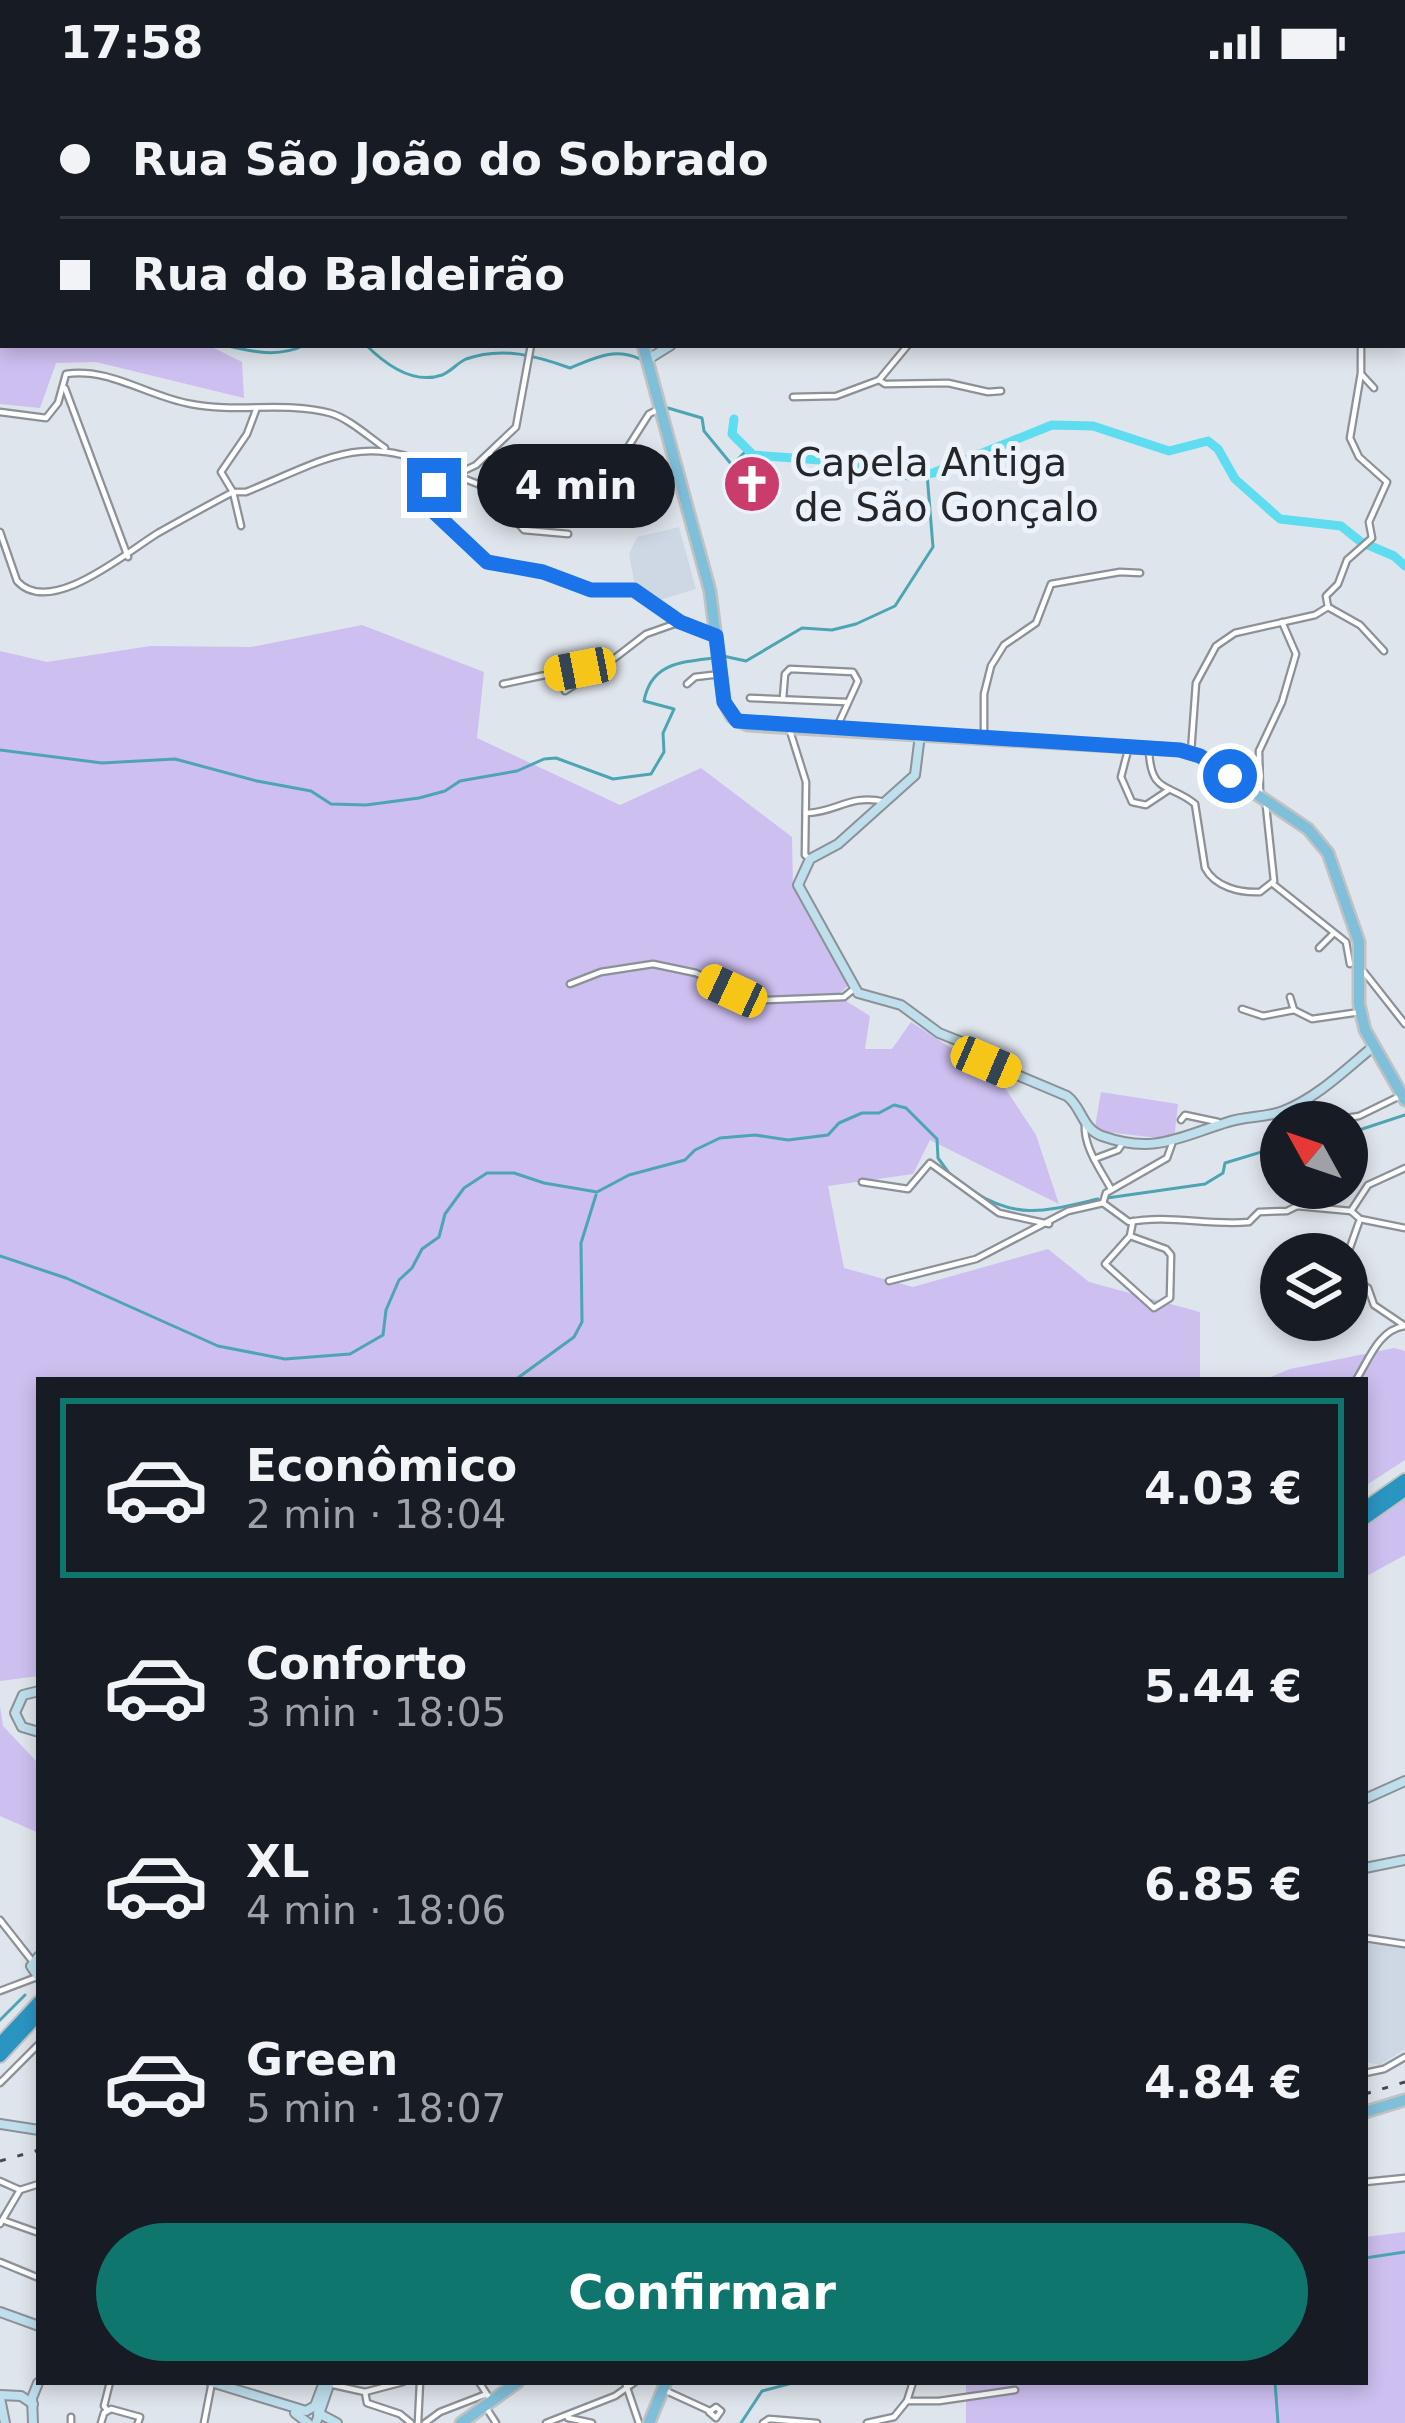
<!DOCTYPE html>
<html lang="pt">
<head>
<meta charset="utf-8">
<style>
  body { margin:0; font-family:"DejaVu Sans",sans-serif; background:#20242c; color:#f1f3f6; height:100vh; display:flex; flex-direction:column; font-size:45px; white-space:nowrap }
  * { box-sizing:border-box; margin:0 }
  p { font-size:39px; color:#9ea1a6 }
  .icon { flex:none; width:66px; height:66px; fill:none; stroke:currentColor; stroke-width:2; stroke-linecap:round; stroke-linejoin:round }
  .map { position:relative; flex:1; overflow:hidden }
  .sheet { position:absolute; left:36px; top:1293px; width:1332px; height:1008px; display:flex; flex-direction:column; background:#171b24; border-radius:0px; box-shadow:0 6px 18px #0003 }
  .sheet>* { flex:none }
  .banner { position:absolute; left:0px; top:0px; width:1407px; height:264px; box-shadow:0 6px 18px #0003; display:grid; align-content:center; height:264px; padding:0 60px; background:#171b24 }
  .needle { width:78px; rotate:310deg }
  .tools { position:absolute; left:1260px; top:1017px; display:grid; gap:24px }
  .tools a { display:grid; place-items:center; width:108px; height:108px; border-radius:50%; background:#171b24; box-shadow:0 6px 18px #0003; font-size:60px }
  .end { position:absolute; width:54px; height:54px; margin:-27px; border:15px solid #1a73e8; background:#fff; box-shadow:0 0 0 6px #fff }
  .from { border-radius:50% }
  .bubble { position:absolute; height:84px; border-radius:42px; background:#171b24; box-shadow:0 6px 18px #0003; font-size:39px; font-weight:700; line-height:84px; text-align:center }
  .car { position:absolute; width:36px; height:72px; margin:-36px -18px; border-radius:15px; box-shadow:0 0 9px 3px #0007; background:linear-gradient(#f5c518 24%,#345 0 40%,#f5c518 0 76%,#345 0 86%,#f5c518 0) }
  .banner b { display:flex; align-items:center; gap:42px; height:114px; font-size:45px }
  .banner b+b { border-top:3px solid #363941 }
  .banner i { width:30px; height:30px; background:#f1f3f6 }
  ul { padding:21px 0 0; list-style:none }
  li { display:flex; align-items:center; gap:36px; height:180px; margin:0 24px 18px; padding:0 36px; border:6px solid transparent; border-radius:0px }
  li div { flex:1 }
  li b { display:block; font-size:45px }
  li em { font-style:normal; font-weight:700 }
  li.active { border-color:#0f766e }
  li>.icon { width:108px; height:108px; stroke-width:1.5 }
  .cta { display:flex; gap:24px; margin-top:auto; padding:24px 60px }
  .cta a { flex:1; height:138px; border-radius:72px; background:#0f766e; color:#fff; font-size:48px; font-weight:700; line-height:138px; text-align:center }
  .status { display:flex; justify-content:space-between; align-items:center; height:84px; padding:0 60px; background:#171b24; direction:ltr }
  .status svg { height:33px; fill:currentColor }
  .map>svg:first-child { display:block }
  .built { fill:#ced8e5 }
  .green { fill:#cdbff0 }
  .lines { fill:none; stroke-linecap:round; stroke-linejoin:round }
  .stream { stroke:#4da5b4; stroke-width:3 }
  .river { stroke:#5edcf0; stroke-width:9 }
  .street-casing { stroke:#8b9197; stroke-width:9 }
  .secondary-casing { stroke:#8b9197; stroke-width:12 }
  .primary-casing { stroke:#c2c2c3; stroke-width:15 }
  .highway-casing { stroke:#c2c2c3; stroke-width:16 }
  .street { stroke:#fff; stroke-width:4.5 }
  .secondary { stroke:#bfdfed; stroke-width:8 }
  .primary { stroke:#80bfda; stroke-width:10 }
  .highway { stroke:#2b95c2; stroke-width:12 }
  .rail { stroke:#46494d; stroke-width:3; stroke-dasharray:6 12; stroke-linecap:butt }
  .route { stroke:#1a73e8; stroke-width:15 }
  .labels { text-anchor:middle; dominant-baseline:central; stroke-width:10; stroke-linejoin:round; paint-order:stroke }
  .poi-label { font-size:39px; fill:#242629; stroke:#ecf2f9; text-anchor:start }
</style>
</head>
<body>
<div class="status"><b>17:58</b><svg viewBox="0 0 49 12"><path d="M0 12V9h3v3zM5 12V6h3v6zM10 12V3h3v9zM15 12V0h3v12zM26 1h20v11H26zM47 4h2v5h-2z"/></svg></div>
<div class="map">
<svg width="1405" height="2339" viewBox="0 0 1405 2339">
  <rect width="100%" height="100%" fill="#dfe5ec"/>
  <g class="built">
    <path d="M679 443 696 505 660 516 635 502 629 470 637 453Z"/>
    <path d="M1365 1859 1405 1864V1965L1380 1981 1365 1978Z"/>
  </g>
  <g class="green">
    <path d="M0 188 3 261H208L242 278 244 314 96 278 56 279 40 324 0 320Z"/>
    <path d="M362 541 484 588 477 654 620 721 701 684 792 753 793 804 849 900 841 909 843 915 870 932 865 965H892L911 938 999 995 1036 1051 1059 1120 930 1056 913 1090 828 1102 844 1184 913 1203 1048 1165 1089 1198 1200 1228V1296H39V1592L0 1597V567L47 578 150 562 251 563Z"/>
    <path d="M1101 1008 1178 1020 1174 1056 1098 1047 1095 1043Z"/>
    <path d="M1394 1264 1405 1267V1376L1365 1402V1296H1263L1290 1285Z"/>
    <path d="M1405 1415V1471L1365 1493V1442Z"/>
    <path d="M0 1622 3 1642 37 1678 39 1749 0 1732Z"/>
    <path d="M1405 2148V2339H966V2298H1365V2153Z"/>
  </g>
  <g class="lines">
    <g class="stream">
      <path d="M0 86 3 87"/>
      <path d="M224 261C253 268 278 274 305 261"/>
      <path d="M366 261C386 281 413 301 442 291 452 287 457 279 466 275 502 262 537 272 570 284 595 274 613 263 640 275"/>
      <path d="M668 324 702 334 704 347 732 381 746 367"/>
      <path d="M723 572 746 577 802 544 832 546 856 540 895 522 933 463 927 390"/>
      <path d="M0 666 102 679 175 675 257 697 311 707 331 720 366 721 419 714 445 707 460 697 517 687 544 675 556 674 613 695 651 690 664 668 663 649 674 625 644 617C651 579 681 578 714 574"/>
      <path d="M1347 1050 1405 1031"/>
      <path d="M974 1108C1020 1137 1049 1126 1098 1115"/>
      <path d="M1107 1114 1205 1100 1223 1089 1225 1079 1281 1062"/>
      <path d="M0 1172 66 1194 218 1262 285 1275 350 1270 383 1251 386 1226 399 1196 412 1184 422 1165 439 1153 445 1130 464 1104 487 1089H514L544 1099 597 1108 629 1091 685 1076 695 1066 720 1054 755 1051 788 1056 828 1051 839 1039 862 1029H879L894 1021 906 1024 937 1055 938 1074 951 1092"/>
      <path d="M515 1296 574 1253 582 1238 581 1159 596 1111"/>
      <path d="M0 1936 25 1911"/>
      <path d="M1365 2174 1405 2168"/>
      <path d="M1275 2298 1278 2339"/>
      <path d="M741 2339 762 2307 796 2298"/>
    </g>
    <g class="river">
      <path d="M912 0 914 3"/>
      <path d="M734 335 732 350 753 371 834 377 909 392 933 389 1052 341 1093 342 1169 367 1208 357 1218 365 1235 395 1280 435 1341 442 1361 458 1394 472 1405 482"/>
    </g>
    <defs>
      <g id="street">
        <path d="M68 0 73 3"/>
        <path d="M290 0 291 3"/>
        <path d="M1079 1 1080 3"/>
        <path d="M200 3 201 0"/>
        <path d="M458 3V0"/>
        <path d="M517 3 523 0"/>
        <path d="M1124 3H1181"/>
        <path d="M1218 3 1226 0"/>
        <path d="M1297 3 1298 0"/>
        <path d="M1404 163 1405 165"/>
        <path d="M1362 291 1374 304"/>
        <path d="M879 296 908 261"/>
        <path d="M65 304 128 473"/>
        <path d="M793 313 836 312 879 296 885 300 948 299 988 308 1001 307"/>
        <path d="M0 328 46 334 58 319 66 290C109 283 149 313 191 320 237 329 285 317 330 329 348 334 369 353 385 364"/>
        <path d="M490 369 496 384 499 418 524 446 568 450"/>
        <path d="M623 371 649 330 659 325"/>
        <path d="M441 384 433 425 487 478 543 487 591 506 634 505 680 538 716 552"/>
        <path d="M455 391 488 404 579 415"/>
        <path d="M241 442 233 408 221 388 247 350 256 326"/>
        <path d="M0 448 17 497C50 534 127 468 158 449 183 435 208 421 233 408H246C334 372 363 346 455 391L476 381 516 343 531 261"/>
        <path d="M1328 523 1360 541 1384 567"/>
        <path d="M503 600 611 577 646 550 680 538"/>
        <path d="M687 600 695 593 721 590"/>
        <path d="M565 607 607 580"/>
        <path d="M750 614 846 618"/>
        <path d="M783 614 785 590 790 585 853 588 858 597 837 643"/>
        <path d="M790 647 806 698 805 771 810 775"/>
        <path d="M984 654V610L991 582 1004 561 1036 539 1051 500 1120 488 1140 489"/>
        <path d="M1128 666 1121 693 1132 718 1146 721 1167 707"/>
        <path d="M1149 667C1151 711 1170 699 1195 720L1205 784C1215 803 1240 809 1260 808L1274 797 1266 722"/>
        <path d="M1191 668 1196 599 1216 562 1235 549 1315 531 1328 523 1326 512 1338 500 1347 476 1372 454 1369 438 1387 398 1359 373 1350 354 1361 289V261"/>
        <path d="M1260 708 1259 667 1282 618 1296 570 1282 538"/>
        <path d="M806 729C836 729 850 709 885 718"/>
        <path d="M1273 800 1346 858 1350 880"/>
        <path d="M1319 864 1332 851"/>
        <path d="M1364 888 1405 940"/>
        <path d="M570 900 601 888 653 880 696 889 732 907 766 916 844 913 855 904"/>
        <path d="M1290 913 1294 926 1312 935 1360 928"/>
        <path d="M1242 925 1263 932 1294 926"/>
        <path d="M1181 1036 1185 1031 1218 1038"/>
        <path d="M1320 1038 1359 1032 1402 1011"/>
        <path d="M1085 1040C1083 1062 1100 1085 1111 1105"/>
        <path d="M1172 1060 1167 1074 1106 1109 1103 1119 1129 1138C1168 1130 1209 1142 1249 1138L1259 1128 1287 1127 1297 1122 1351 1127"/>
        <path d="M1094 1075 1118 1066 1124 1057"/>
        <path d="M862 1098 908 1105 930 1079 999 1129 1049 1140"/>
        <path d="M1297 1122 1307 1104"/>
        <path d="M1351 1127 1368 1101 1405 1084"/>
        <path d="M1351 1127 1360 1135 1405 1144"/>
        <path d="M1130 1152 1166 1165 1171 1171 1170 1214 1154 1224 1105 1180 1130 1152 1133 1137"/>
        <path d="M1347 1172 1359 1138"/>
        <path d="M1347 1181 1353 1194 1368 1204 1374 1221 1405 1242"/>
        <path d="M889 1197 976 1175 1068 1127 1103 1119"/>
        <path d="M1356 1296C1369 1276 1378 1246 1405 1242"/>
        <path d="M0 1836 33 1878"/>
        <path d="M1365 1854 1405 1860"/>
        <path d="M0 1907 37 1893"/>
        <path d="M1365 1989 1384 1985 1405 1973"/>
        <path d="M0 1999 39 1960"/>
        <path d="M0 2097 20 2106 39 2100"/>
        <path d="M1365 2098 1405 2094"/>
        <path d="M5 2137 39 2149"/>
        <path d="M0 2140 20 2106"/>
        <path d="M0 2178 39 2194"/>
        <path d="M479 2298 490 2315"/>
        <path d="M625 2298 639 2339"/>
        <path d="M329 2300 365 2308 403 2298"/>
        <path d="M662 2305 710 2327"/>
        <path d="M365 2308 367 2319 400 2330 411 2339"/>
        <path d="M907 2317 913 2298"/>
        <path d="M716 2323 721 2327 716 2334 709 2328Z"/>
        <path d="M487 2325 496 2339"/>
        <path d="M107 2326 104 2322 110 2298"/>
        <path d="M568 2334 592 2339"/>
        <path d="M71 2339V2333"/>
        <path d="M101 2339 104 2329 111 2325 140 2333 138 2339"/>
        <path d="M204 2339 212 2298"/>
        <path d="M418 2339 420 2298"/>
        <path d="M425 2339 440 2328 484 2311"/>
        <path d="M546 2339 615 2312 635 2298"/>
        <path d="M763 2339 769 2335 817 2339"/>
        <path d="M867 2339 894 2333 907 2317H939L1015 2306"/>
      </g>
      <g id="secondary">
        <path d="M1358 0 1360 3"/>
        <path d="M647 276 671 261"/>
        <path d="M920 651 915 691 838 760 810 775 798 801 858 909 901 921 939 949 974 963 986 978 1067 1012C1082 1023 1082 1045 1102 1052 1155 1071 1181 1052 1228 1038 1246 1032 1265 1034 1283 1027 1317 1014 1346 985 1374 962"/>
        <path d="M39 1607 23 1611 15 1629 22 1643 39 1648"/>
        <path d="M1365 1715 1405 1697"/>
        <path d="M1365 1784 1405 1776"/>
        <path d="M39 1872 31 1882 39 1894"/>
        <path d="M0 2040 39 2046"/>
        <path d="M0 2228 39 2242"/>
        <path d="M211 2298 306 2327 315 2322 324 2298"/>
        <path d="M0 2311 21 2312 33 2320"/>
        <path d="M0 2314 5 2339"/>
        <path d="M295 2329 308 2339"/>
        <path d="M318 2329 337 2339"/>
        <path d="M33 2339 32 2314 38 2299"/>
        <path d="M316 2339 330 2298"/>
      </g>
      <g id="primary">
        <path d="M571 0 572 3"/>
        <path d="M643 261 710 507 724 618 732 633 747 641 1180 666 1200 672 1308 745 1328 769 1359 858V920L1365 946 1405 1016"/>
        <path d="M1365 2028 1405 2016"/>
        <path d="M461 2339 518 2298"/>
        <path d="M649 2339 666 2298"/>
      </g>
      <g id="highway">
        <path d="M1365 1424 1405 1396"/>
        <path d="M1365 1434 1405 1406"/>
        <path d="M0 1960 39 1918"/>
        <path d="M0 1972 39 1930"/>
      </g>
    </defs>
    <use href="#street" class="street-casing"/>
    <use href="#secondary" class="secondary-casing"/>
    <use href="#primary" class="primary-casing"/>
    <use href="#highway" class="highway-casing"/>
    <use href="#street" class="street"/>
    <use href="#secondary" class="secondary"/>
    <use href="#primary" class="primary"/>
    <use href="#highway" class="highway"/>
    <g class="rail">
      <path d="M1365 2010 1405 1998"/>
      <path d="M0 2077 39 2066"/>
    </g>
  </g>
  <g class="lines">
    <path class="route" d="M434 401 432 420 435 429 487 478 543 488 591 506H634L680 538 716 552 724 618 737 637 1180 666 1200 672 1230 692"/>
  </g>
  <defs>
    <symbol id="church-disc" viewBox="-11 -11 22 22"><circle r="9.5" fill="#c93c6b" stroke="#ecf2f9"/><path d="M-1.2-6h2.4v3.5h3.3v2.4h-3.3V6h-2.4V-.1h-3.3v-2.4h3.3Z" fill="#fff"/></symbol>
  </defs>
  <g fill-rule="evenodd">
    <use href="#church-disc" x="719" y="367" width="66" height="66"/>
  </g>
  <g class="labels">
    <g class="poi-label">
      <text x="794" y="378">Capela Antiga<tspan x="794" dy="45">de São Gonçalo</tspan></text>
    </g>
  </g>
</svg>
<div class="tools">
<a><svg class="needle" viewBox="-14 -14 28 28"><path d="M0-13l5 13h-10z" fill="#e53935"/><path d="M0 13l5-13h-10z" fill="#9ea1a6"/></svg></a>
<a><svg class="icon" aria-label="layers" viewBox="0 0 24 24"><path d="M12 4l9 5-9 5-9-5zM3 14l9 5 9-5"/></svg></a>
</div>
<i class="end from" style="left:1230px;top:692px"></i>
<i class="end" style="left:434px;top:401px"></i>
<div class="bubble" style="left:477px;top:360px;width:198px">4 min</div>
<i class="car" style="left:580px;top:585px;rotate:259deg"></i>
<i class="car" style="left:732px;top:907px;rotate:295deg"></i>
<i class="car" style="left:986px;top:978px;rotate:113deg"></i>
<div class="banner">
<b><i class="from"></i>Rua São João do Sobrado</b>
<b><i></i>Rua do Baldeirão</b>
</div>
<section class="sheet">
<ul>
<li class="active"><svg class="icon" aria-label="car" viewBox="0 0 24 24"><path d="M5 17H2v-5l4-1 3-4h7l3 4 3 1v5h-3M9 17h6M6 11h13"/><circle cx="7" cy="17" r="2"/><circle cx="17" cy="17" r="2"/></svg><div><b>Econômico</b><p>2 min · 18:04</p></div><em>4.03 €</em></li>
<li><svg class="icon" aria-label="car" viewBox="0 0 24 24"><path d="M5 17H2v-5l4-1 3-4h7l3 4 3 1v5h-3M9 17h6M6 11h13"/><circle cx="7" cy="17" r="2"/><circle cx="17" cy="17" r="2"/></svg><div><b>Conforto</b><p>3 min · 18:05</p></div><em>5.44 €</em></li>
<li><svg class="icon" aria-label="car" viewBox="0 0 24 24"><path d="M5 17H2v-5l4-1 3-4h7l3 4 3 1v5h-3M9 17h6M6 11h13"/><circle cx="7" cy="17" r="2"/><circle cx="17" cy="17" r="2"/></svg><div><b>XL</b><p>4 min · 18:06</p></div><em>6.85 €</em></li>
<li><svg class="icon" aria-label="car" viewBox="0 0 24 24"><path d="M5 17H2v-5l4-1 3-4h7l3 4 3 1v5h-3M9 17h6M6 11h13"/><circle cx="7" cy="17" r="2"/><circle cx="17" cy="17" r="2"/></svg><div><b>Green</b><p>5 min · 18:07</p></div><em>4.84 €</em></li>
</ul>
<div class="cta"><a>Confirmar</a></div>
</section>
</div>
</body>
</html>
